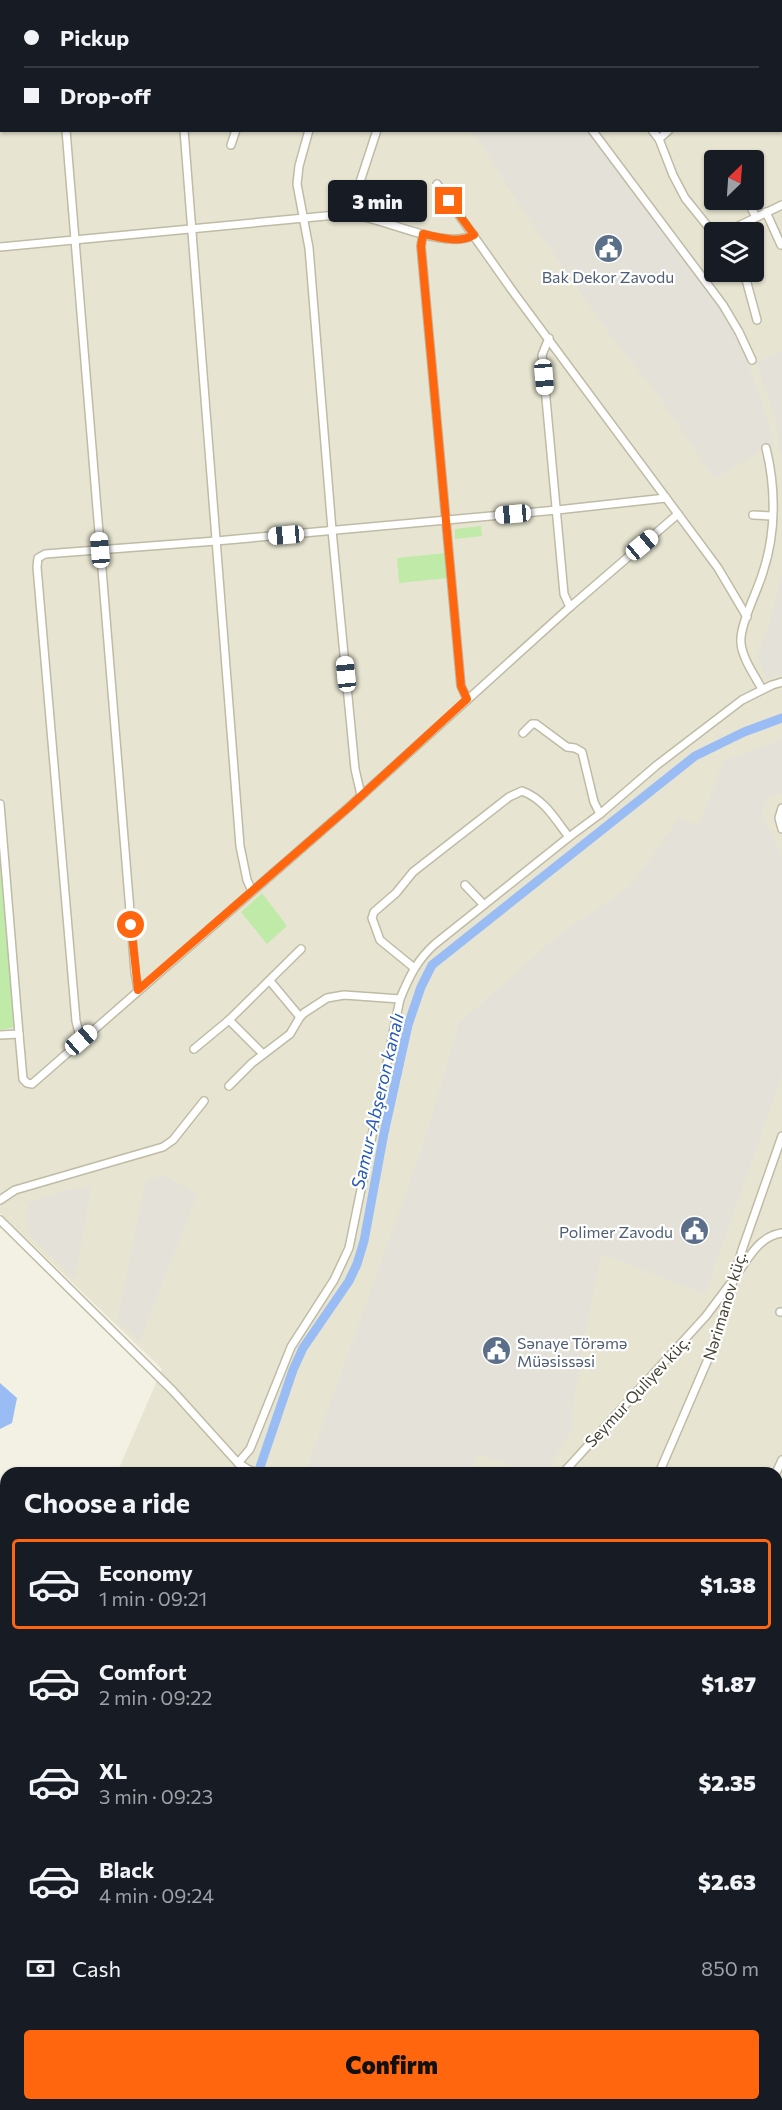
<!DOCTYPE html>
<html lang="en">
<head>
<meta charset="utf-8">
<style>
  body { margin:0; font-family:Commissioner,sans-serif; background:#242831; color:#f1f3f6; height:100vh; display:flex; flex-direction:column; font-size:22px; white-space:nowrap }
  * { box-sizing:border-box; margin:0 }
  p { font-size:20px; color:#9ea1a6 }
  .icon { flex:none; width:33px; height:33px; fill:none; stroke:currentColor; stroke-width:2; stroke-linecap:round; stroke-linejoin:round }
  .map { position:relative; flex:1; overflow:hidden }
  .drawer { position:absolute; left:0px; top:1467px; width:783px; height:644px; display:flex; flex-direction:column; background:#171b24; border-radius:18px 18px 0 0; box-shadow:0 2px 4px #0004 }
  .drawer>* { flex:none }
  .top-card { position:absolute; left:0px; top:0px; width:783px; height:132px; box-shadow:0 2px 4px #0004; display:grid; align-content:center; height:132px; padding:0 24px; background:#171b24 }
  .needle { width:39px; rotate:25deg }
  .fabs { position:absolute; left:704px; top:150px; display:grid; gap:12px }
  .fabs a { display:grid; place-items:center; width:60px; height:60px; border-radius:6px; background:#171b24; box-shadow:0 2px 4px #0004; font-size:30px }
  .end { position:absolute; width:27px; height:27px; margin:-14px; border:8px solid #ff660e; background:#fff; box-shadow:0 0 0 3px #fff }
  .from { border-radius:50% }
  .bubble { position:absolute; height:42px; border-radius:6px; background:#171b24; box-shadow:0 2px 4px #0004; font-size:20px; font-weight:800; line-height:42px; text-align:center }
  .car { position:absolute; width:18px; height:36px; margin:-18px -9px; border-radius:8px; box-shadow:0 0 4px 2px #0007; background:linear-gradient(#fff 24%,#345 0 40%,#fff 0 76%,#345 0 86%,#fff 0) }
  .top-card b { display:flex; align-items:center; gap:21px; height:57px; font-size:22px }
  .top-card b+b { border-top:2px solid #363941 }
  .top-card i { width:15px; height:15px; background:#f1f3f6 }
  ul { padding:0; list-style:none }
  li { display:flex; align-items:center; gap:18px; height:90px; margin:0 12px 9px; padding:0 12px; border:3px solid transparent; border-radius:6px }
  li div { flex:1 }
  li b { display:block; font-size:22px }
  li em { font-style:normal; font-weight:800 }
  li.on { border-color:#ff660e }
  li>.icon { width:54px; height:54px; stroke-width:1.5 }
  h2 { padding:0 24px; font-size:27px; line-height:72px }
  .pay { display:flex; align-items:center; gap:15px; height:66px; padding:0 24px; font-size:22px }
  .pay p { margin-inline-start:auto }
  .primary-button { display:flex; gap:12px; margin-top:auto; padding:12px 24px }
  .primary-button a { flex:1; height:69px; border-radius:6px; background:#ff660e; color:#111; font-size:24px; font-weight:800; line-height:69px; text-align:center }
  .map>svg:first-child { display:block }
  .residential { fill:#e7e5d1; fill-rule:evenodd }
  .industrial { fill:#e4e2d8 }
  .green { fill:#bfeaa8 }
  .water { fill:#9abcf5 }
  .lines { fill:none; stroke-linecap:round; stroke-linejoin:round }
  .canal { stroke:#9abcf5; stroke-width:9 }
  .street-casing { stroke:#bfbba5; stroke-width:10 }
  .street { stroke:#fff; stroke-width:7 }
  .route { stroke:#ff660e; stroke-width:8 }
  .labels { text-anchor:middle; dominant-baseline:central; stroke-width:4.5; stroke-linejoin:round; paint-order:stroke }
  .service-label { font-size:16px; fill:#4e5e75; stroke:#fff }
  .street-label { font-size:16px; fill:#454233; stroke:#fff }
  .water-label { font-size:18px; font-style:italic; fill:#265bb7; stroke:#fff }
</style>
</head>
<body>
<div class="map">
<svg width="782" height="2110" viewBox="0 0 782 2110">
  <rect width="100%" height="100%" fill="#f3f1e3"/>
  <g class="residential">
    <path d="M0 0 757 1 2 2V130H782V42V1863H777V1473H117L162 1369 0 1213ZM714 160H753V200H714ZM714 232H753V272H714Z"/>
    <path d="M536 2105H724V2110H541Z"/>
  </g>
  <g class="industrial">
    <path d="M473 131H587L726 315 745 356 762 401 774 444 714 479 655 391 607 331 512 194Z"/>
    <path d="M782 351V453H780L775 417 756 363Z"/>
    <path d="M782 573V675L766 679 757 656 770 622Z"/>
    <path d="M782 739V793L769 798 762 813 782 856V1076L705 1294 601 1254 583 1345 573 1405 572 1430 545 1473H535L478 1454 469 1473H305L424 1142 459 1023 557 936 628 888 679 818 699 825 723 761Z"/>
    <path d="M162 1174 197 1194 140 1341 117 1321 145 1183Z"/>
    <path d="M91 1187 75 1279 27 1233 28 1203 67 1190Z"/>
    <path d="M782 1622V1810L777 1809V1633Z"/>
    <path d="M0 1862 6 1864V2104H454L458 2110H0Z"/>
  </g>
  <g class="green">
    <path d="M481 526 482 536 455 539V529Z"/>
    <path d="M446 553 448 578 399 583 397 558Z"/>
    <path d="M0 840 15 1027 0 1030Z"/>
    <path d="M262 893 287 926 267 944 241 912Z"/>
  </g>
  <g class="water">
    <path d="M0 1383 17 1398 12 1423 0 1429Z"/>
    <path d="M782 1939V2110H762L763 2105 777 2104V1944Z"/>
  </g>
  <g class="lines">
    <g class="canal">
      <path d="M258 1473 293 1370 303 1348 349 1281 357 1264 364 1241 384 1133 408 1025 421 987 432 965 695 756 744 732 782 718"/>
      <path d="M0 1534 6 1530"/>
      <path d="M0 1654 6 1657"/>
      <path d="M520 2104 525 2110"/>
    </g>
    <defs>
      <g id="street">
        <path d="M55 0V2"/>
        <path d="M173 0V2"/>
        <path d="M331 0V2"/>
        <path d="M450 0 451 2"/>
        <path d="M494 0 495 2"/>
        <path d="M746 0 747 2"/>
        <path d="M782 80V79"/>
        <path d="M66 130 135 972 138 990"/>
        <path d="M184 130 240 846 247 880 252 891"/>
        <path d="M309 130 299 166 297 184 309 248 332 530 355 769 361 795"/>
        <path d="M592 130 723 305 739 332 752 360"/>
        <path d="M652 130 659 139"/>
        <path d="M669 130 659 139 673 175 685 198 714 234"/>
        <path d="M231 145 236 130"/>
        <path d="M437 184 514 293 718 568 747 617"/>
        <path d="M357 191 377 130"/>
        <path d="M747 200 756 217"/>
        <path d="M766 212 781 245"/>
        <path d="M726 232 782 205"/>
        <path d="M423 234 421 246 461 686 467 699"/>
        <path d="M0 247 347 214C382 216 443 251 474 235"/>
        <path d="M744 272 757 320"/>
        <path d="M549 338 542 355 564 594 570 607"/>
        <path d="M753 515 772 516"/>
        <path d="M762 689C755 676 742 658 741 643 739 626 758 590 763 572 776 533 776 488 766 448"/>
        <path d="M523 733 532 724H536L567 747 575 748 582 752 594 802 600 814"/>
        <path d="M0 804 19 1034 0 1035"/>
        <path d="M782 808 779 818 782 829"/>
        <path d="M465 885 483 904"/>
        <path d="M413 967 380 940 372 918 374 912 396 893 413 872 509 797 522 791C544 799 555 819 569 837"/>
        <path d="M270 981 300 1017"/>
        <path d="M229 1020 263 1054"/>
        <path d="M19 1034 23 1079 27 1083 32 1084 349 807 570 607 678 514"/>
        <path d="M81 1040 76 1021 37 567 38 558 45 554 216 541 557 510 666 498"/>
        <path d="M194 1049 229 1020 301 949"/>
        <path d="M229 1086 252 1063 290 1034 300 1017 304 1013 327 998 344 995 400 999"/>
        <path d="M0 1200 15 1190 163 1147 173 1140 204 1101"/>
        <path d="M0 1220 173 1391 238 1463 249 1470 258 1473"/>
        <path d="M736 1275C749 1258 759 1236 782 1233"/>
        <path d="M780 1312H782"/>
        <path d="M238 1463 250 1449 291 1347 334 1280 349 1248 400 999C409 977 417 960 435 944L569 837 600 814 657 765 742 700 772 685 782 682"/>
        <path d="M563 1473 706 1316 730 1284"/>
        <path d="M659 1473 715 1343 742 1250 782 1136"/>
        <path d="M776 1473 782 1460"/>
        <path d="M777 1849H782"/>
        <path d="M777 1894 782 1893"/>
        <path d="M554 2104 559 2110"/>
        <path d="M712 2110V2104"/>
      </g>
    </defs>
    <use href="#street" class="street-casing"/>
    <use href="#street" class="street"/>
  </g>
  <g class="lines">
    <path class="route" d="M131 925 138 990 349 807 467 699 461 686 421 246 423 234C440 237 458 244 474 235L449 201"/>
  </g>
  <defs>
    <symbol id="civic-disc" viewBox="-11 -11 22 22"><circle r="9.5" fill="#5c6f8a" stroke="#fff"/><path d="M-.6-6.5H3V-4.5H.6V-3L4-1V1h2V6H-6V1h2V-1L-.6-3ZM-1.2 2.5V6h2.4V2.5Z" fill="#fff"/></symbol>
  </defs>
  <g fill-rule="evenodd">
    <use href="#civic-disc" x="592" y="232" width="33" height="33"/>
    <use href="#civic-disc" x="678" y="1214" width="33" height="33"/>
    <use href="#civic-disc" x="480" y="1334" width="33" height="33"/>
  </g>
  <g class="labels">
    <g class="service-label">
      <text x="608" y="276">Bak Dekor Zavodu</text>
      <text x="673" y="1231" text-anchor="end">Polimer Zavodu</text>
      <text x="517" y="1342" text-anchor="start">Sənaye Törəmə<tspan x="517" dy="18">Müəsissəsi</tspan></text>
    </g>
    <g class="street-label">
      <text transform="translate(724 1306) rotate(-73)">Nərimanov küç.</text>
      <text transform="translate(637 1391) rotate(-47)">Seymur Quliyev küç.</text>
    </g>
    <g class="water-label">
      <text transform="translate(377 1101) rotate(-77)">Samur-Abşeron kanalı</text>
    </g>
  </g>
</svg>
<div class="fabs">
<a><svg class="needle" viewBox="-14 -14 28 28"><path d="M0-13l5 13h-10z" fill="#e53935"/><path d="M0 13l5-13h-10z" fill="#9ea1a6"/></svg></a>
<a><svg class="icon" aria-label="layers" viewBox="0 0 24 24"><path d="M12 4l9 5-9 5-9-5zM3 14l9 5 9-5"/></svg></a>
</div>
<i class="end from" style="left:131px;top:925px"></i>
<i class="end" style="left:449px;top:201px"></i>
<div class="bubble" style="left:328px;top:180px;width:99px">3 min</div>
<i class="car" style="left:544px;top:377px;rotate:175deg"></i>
<i class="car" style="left:513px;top:514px;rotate:265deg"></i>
<i class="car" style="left:286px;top:535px;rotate:265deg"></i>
<i class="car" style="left:642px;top:545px;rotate:50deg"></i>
<i class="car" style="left:100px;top:550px;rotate:355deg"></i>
<i class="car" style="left:346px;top:674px;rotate:354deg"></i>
<i class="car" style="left:81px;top:1040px;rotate:49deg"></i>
<div class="top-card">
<b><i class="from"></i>Pickup</b>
<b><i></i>Drop-off</b>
</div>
<section class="drawer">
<h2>Choose a ride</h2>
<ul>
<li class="on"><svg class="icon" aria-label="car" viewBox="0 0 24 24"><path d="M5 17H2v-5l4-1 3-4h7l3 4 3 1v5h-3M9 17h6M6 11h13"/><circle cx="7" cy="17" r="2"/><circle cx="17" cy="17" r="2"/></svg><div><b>Economy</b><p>1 min · 09:21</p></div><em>$1.38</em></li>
<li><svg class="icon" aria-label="car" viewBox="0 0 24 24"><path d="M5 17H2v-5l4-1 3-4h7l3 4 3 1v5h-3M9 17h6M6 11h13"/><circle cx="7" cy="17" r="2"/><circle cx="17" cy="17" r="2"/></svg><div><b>Comfort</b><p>2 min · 09:22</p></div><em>$1.87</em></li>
<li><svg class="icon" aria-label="car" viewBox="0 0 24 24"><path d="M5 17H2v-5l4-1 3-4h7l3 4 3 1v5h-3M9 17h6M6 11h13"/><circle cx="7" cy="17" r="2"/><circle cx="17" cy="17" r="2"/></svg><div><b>XL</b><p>3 min · 09:23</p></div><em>$2.35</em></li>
<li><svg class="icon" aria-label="car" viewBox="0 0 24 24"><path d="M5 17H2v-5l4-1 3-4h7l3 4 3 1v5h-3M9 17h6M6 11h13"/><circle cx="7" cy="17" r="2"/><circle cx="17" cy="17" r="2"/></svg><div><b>Black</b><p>4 min · 09:24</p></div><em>$2.63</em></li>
</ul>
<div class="pay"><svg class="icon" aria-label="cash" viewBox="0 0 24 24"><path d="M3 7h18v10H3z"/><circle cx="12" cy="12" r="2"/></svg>Cash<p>850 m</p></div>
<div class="primary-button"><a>Confirm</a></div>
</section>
</div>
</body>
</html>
